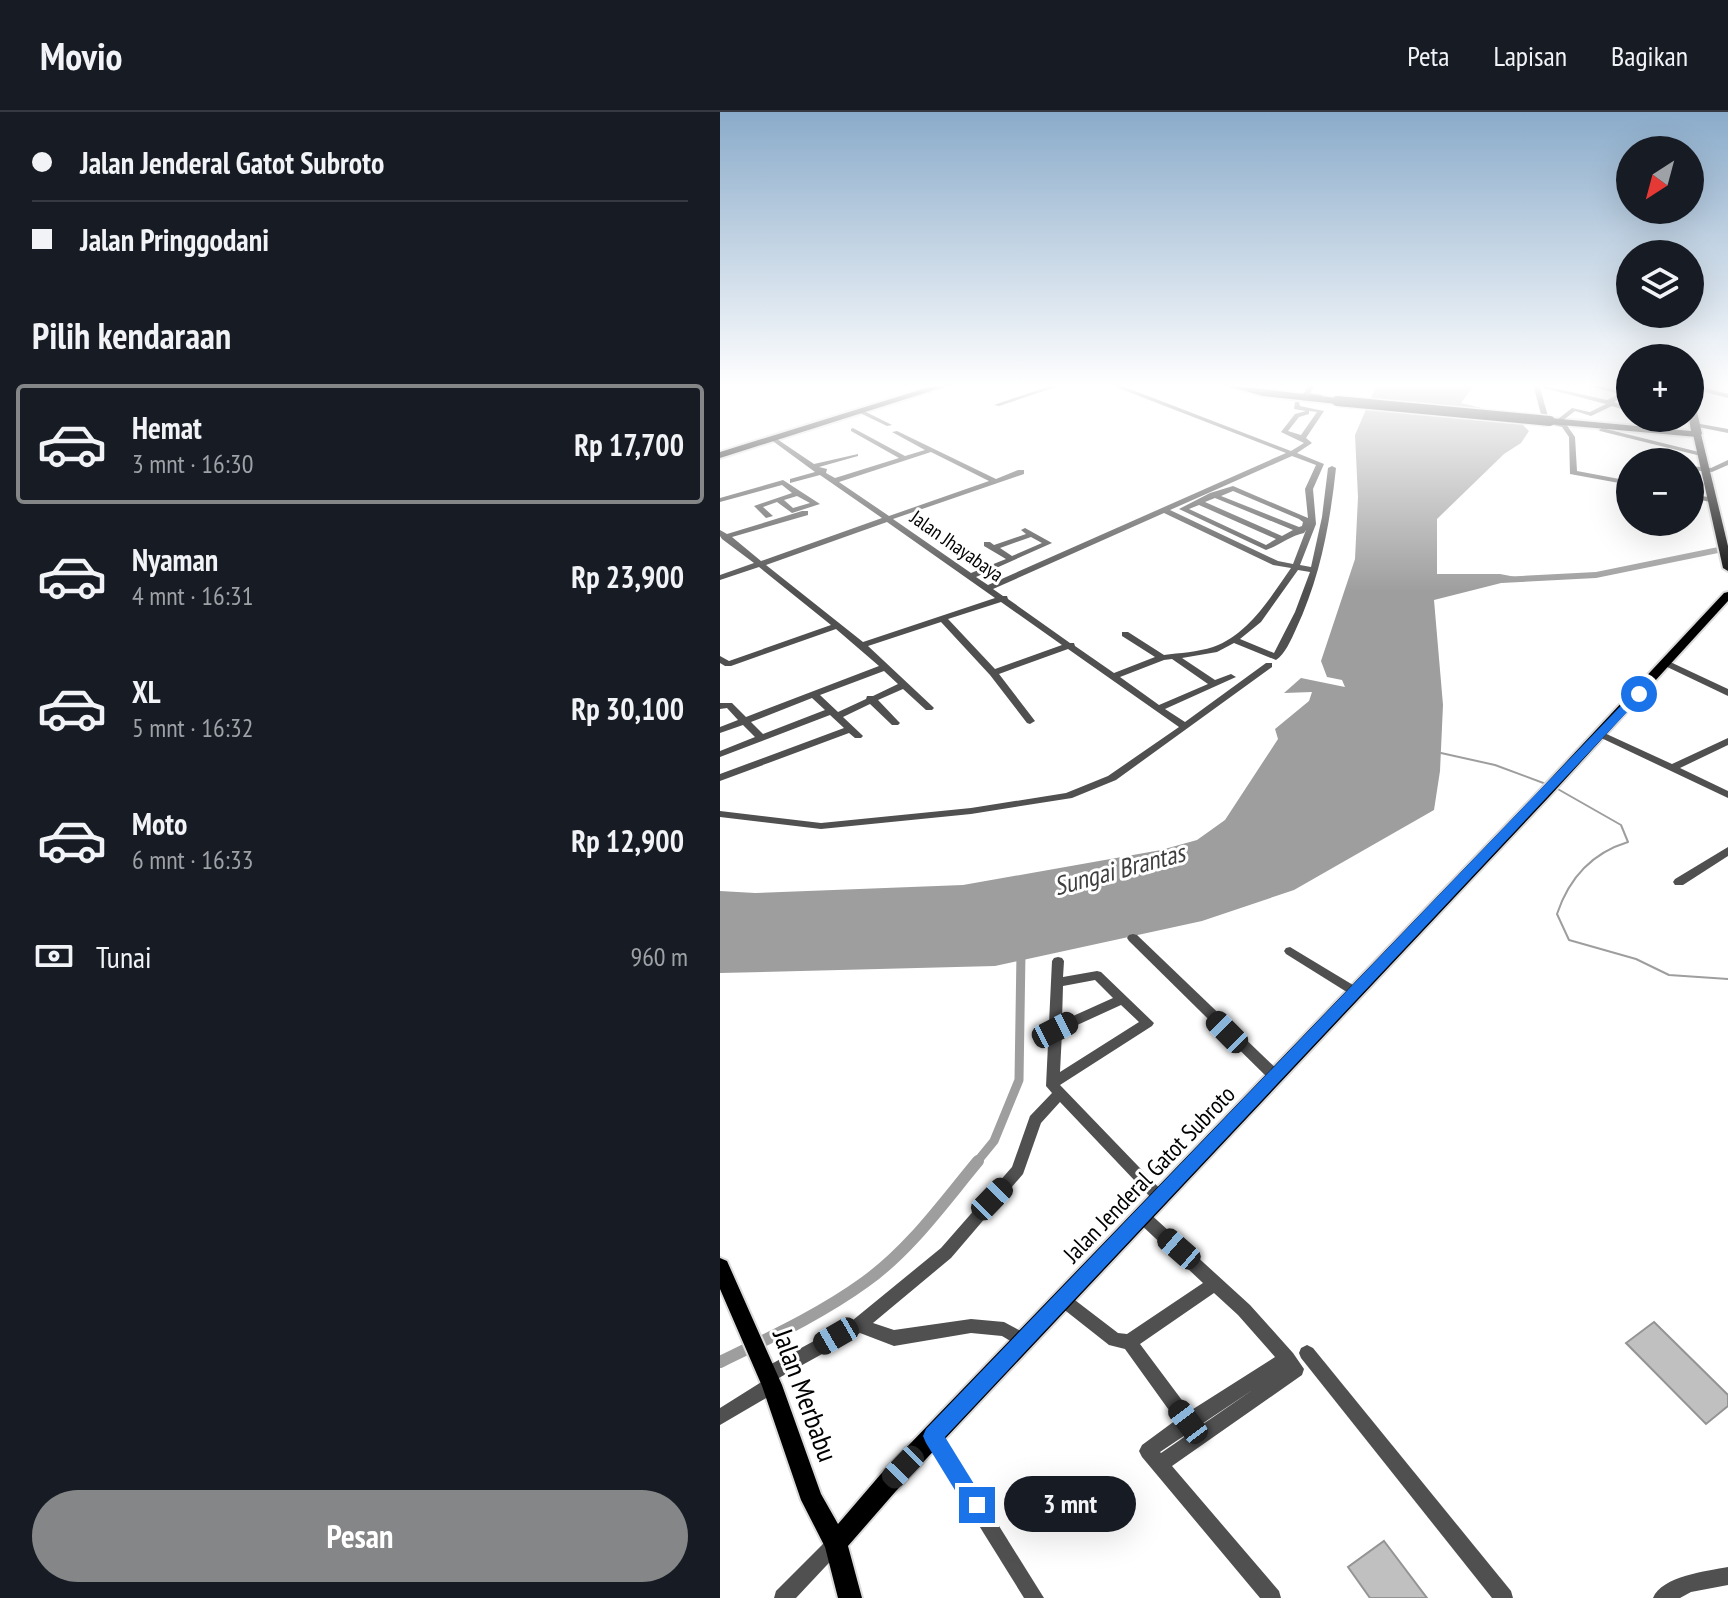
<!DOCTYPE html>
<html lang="id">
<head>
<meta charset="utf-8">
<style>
  body { margin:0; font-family:"PT Sans Narrow",sans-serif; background:#242831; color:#f1f3f6; height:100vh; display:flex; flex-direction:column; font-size:30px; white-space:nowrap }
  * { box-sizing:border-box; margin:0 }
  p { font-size:26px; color:#9ea1a6 }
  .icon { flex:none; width:44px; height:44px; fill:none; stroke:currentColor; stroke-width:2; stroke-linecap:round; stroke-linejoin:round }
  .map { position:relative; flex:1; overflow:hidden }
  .sheet { display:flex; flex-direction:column; background:#171b24; width:720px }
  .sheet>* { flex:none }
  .top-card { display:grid; align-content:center; height:176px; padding:0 32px; background:#171b24 }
  .needle { width:52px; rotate:216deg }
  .tools { position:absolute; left:896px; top:24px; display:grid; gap:16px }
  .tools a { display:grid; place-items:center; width:88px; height:88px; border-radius:50%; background:#171b24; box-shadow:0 8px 32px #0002; font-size:40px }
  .end { position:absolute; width:36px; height:36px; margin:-18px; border:10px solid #1a73e8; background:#fff; box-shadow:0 0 0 4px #fff }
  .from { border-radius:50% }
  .bubble { position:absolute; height:56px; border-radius:28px; background:#171b24; box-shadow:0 8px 32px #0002; font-size:26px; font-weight:800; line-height:56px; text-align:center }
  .car { position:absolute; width:24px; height:48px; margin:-24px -12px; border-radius:10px; box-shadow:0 0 6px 2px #0007; background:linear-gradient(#222 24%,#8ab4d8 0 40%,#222 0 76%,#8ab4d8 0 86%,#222 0) }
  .top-card b { display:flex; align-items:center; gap:28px; height:76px; font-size:30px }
  .top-card b+b { border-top:2px solid #363941 }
  .top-card i { width:20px; height:20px; background:#f1f3f6 }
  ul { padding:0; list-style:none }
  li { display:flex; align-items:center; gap:24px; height:120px; margin:0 16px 12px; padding:0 16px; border:4px solid transparent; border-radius:8px }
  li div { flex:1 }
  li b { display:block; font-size:30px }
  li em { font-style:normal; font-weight:800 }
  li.selected { border-color:#858687 }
  li>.icon { width:72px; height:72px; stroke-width:1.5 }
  h2 { padding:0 32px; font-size:36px; line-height:96px }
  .pay { display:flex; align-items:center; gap:20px; height:88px; padding:0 32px; font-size:30px }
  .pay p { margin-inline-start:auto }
  .action { display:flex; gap:16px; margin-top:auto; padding:16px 32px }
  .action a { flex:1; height:92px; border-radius:48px; background:#858687; color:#fff; font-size:32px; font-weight:800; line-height:92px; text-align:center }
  header { display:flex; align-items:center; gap:48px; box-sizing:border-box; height:112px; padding:0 40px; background:#171b24; border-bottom:2px solid #363941 }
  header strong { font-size:38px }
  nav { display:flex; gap:44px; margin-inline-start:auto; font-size:28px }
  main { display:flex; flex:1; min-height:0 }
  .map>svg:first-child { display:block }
  .water { fill:#9e9e9e }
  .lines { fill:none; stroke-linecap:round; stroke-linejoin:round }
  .stream { stroke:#9e9e9e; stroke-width:2 }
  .canal-far1 { stroke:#9e9e9e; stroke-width:9 }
  .canal { stroke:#9e9e9e; stroke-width:12 }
  .river { fill:#9e9e9e; fill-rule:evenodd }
  .building { fill:#c0c0c0; stroke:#949494; stroke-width:2 }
  .major-casing { stroke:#dbdbdb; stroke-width:4 }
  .highway-casing { stroke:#dbdbdb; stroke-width:4 }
  .minor { fill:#505050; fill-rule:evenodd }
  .major { fill:#000; fill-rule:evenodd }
  .highway { fill:#000; fill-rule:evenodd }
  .highway-bridge-casing { stroke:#dbdbdb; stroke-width:13; stroke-linecap:butt }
  .highway-bridge { stroke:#000; stroke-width:10 }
  .route { fill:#1a73e8 }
  .labels { text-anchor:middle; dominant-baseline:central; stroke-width:6; stroke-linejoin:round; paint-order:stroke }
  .far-street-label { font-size:20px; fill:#000; stroke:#fff }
  .street-label { font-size:24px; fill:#000; stroke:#fff }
  .water-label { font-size:26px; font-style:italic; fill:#3f3f3f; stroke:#fff }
  .near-street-label { font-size:28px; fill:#000; stroke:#fff }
</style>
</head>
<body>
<header>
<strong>Movio</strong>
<nav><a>Peta</a><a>Lapisan</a><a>Bagikan</a></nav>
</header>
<main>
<section class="sheet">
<div class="top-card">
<b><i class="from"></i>Jalan Jenderal Gatot Subroto</b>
<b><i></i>Jalan Pringgodani</b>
</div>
<h2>Pilih kendaraan</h2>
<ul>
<li class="selected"><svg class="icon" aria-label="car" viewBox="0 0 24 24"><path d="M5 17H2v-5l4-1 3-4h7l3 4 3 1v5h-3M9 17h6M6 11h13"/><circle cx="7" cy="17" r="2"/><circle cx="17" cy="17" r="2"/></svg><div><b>Hemat</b><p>3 mnt · 16:30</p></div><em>Rp 17,700</em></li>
<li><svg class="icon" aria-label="car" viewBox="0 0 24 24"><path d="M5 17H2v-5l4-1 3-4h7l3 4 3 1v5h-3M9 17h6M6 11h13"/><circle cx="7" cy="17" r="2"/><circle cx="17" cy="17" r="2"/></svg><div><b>Nyaman</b><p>4 mnt · 16:31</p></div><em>Rp 23,900</em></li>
<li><svg class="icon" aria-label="car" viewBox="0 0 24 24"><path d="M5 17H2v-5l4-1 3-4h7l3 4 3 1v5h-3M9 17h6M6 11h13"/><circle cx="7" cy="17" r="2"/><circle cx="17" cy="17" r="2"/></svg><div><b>XL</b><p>5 mnt · 16:32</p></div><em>Rp 30,100</em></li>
<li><svg class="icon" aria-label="car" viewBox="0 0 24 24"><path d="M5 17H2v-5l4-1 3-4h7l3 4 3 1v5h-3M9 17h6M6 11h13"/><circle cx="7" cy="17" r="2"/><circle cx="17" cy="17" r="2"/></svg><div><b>Moto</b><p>6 mnt · 16:33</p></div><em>Rp 12,900</em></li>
</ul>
<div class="pay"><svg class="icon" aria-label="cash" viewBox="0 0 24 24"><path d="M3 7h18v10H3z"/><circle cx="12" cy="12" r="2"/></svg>Tunai<p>960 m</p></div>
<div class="action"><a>Pesan</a></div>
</section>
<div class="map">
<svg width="1008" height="1486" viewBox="0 0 1008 1486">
  <rect width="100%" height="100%" fill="#fff"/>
  <path class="water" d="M657 272H755L741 291 794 304 809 319 801 331 784 342 717 407V462H780L801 466 714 488 723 593 720 659 714 698 574 778 482 809 275 854 0 861V779L35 781 243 773 441 738 477 728 505 708 558 627 555 617 589 589 592 580 564 581 581 566 625 575 622 568 607 565 601 549 635 447 638 385 635 323Z"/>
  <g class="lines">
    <g class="stream">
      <path d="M44 326 218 272"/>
      <path d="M721 641 775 653 826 672"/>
      <path d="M836 676 901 713 908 730C872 741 849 766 837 802L849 828 916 847 949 863 1008 867"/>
    </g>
    <path class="canal-far1" d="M256 1051 274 1029 299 968 301 841"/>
    <path class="canal" d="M0 1250C49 1226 101 1202 145 1170 190 1138 223 1091 258 1049"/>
    <path class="river" d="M1008 433V439L876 466 781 471 776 468 781 465 876 460Z"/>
  </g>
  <g class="building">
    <path d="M934 1210 1008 1283V1294L986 1312 906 1231Z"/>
    <path d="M664 1429 707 1486H650L628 1455Z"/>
  </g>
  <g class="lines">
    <defs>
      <g id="major">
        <path d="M977 319 981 322 1008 434V459L1003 456 973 322Z"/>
        <path d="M1008 480V489L829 685 176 1379 128 1434 142 1486H118L105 1435 81 1388 42 1274 0 1177V1146L7 1149 62 1273 101 1382 118 1412 160 1363 819 679 1004 481Z"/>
      </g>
      <g id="highway">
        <path d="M219 272H233L0 346V340Z"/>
        <path d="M500 272 617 286 622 289 617 292 543 284Z"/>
        <path d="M970 272H977L970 277Z"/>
        <path d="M970 288 975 291 982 322 977 325 830 312 825 309 830 306 971 319 969 306Z"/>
      </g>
    </defs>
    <use href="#major" class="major-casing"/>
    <use href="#highway" class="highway-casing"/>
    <g class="minor">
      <path d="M336 272H345L279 294 274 293Z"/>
      <path d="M388 272H397L571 339 584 331 561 320 575 302 586 299 574 297 575 290H579L580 294 604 299 586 326 592 331 577 341 604 352 593 377 596 412 580 453 591 455 602 405 608 356 612 354 616 356C610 412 600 466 576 517 571 528 565 542 556 548L514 531 497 540 462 546 495 568 511 562 516 565 445 597 465 610 546 551H552V555L396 668 352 686 251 702 101 717 0 705V699L101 711 251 696 346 681 388 664 459 615 348 537 279 562 315 609 310 612 307 611 270 563 221 510 148 534 212 594 214 596 212 598H206L183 577 158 588 178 609 180 611 178 613H172L150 592 123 605 141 622 143 624 141 626H135L129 621 0 669V662L124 616 110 603 0 645V639L35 625 23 613 0 621V615L18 608 7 596 0 597V591H12L26 605 159 554 116 517 11 554H5L0 551V544L9 549 111 513 39 455 0 468V463L34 451 2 427 0 424V418L7 422 82 399H88V403L12 425 41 449 162 406 100 363 70 371V367L95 360 50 327V325H54L94 352 138 342V344L99 355 107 357 106 361 115 366 179 346 131 319V317L133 316 185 344 205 338 172 320 177 319 276 367 298 358H304V362L173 407 251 461 286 447 264 434V430H270L274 433 306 422 301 418 305 416 332 431 256 465 268 473 566 341ZM589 299 597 300 581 323 568 319 579 305 589 302ZM211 340 269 369 169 404 119 370ZM572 344 596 353 585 377 588 406 513 374 490 381 459 397 546 438C560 433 570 424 584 421L586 418 573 452 558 449 450 398ZM513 379 579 407 583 410 582 414 579 415 501 384ZM495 386 573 418 562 424 485 390ZM479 393 556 427 546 433 469 397ZM444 401 553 453 571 456C550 486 529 522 493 535 478 540 459 541 444 543L408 520H402V524L435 545 394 561 355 534 354 531H350L288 487 287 484H283L273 477ZM167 410 275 486 143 530 46 453ZM311 425 322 431 292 444 280 436ZM578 458 590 460 575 500 554 541 520 527 541 510ZM281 490 342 533 275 557 228 507ZM452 547 488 572 439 593 400 565 444 548ZM164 559 178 572 153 584H147L146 587 118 600 100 583ZM92 586 105 598 43 622 31 610Z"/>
      <path d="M590 272H596L590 281 602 283V285L584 283 583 282Z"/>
      <path d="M813 272H819L829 308 846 312 855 325 857 359 910 369V373L850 362 849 325 842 315 823 310Z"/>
      <path d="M863 272H873L907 281V283L894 290 910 296V300L892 294 871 304 855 299 842 309H838V307L852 296 870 300 886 292 824 276V274L887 288 899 282Z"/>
      <path d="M970 272 1008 282V286L970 276Z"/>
      <path d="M138 298H142L172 313 167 314 138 300Z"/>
      <path d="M929 306H936L922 317H918V315Z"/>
      <path d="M975 311 1008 317V321L973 314 972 313Z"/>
      <path d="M882 316 983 341 984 342 981 344 880 319 879 318Z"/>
      <path d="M1008 348V353L992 360 970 358V354L991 356Z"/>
      <path d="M63 368 100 392 72 401 57 390 43 395 53 404 46 406 34 394 72 381 62 373 0 390V386ZM77 384 90 391 73 396 64 388Z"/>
      <path d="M970 382 994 386 995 388 991 390 970 386Z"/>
      <path d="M946 548 1008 577V584L943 553 941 551Z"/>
      <path d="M880 619 952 652 1008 626V633L960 656 1008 679V686L877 624 875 622 877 620Z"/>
      <path d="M1008 735V744L963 773H955L953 770 955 767Z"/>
      <path d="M413 822 417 823 561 961 563 965 561 969 556 970 551 969 409 829 407 826 409 823Z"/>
      <path d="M570 835 638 876 640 879 638 882H630L566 842 564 839 566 836Z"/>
      <path d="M338 845 342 846 344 849 343 865 377 859 381 860 434 911 432 914 340 973 445 1082 447 1086 445 1090 440 1092 435 1090 340 990 321 1011 303 1062 231 1146 153 1211 174 1218 251 1207 284 1210 308 1223 310 1228 308 1233 302 1236 282 1224 251 1221 174 1234 140 1221 57 1267 60 1273 58 1279 0 1313V1296L43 1269 40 1263 42 1257 133 1208 221 1136 292 1055 310 1004 332 981 326 974 332 849 334 846ZM375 868 393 886 342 909 343 874ZM401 893 419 910 340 960 342 920Z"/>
      <path d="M422 1098 427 1099 530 1193 573 1241 584 1257 582 1263 452 1354 559 1479 561 1486H540L422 1345 419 1339 422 1333 456 1308 405 1237 389 1233 337 1192 334 1187 337 1182 342 1180 347 1182 398 1221 407 1222 483 1171 417 1109 415 1104 417 1099ZM494 1181 518 1203 555 1245 470 1299 420 1232ZM534 1277 441 1341 440 1340Z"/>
      <path d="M587 1233 593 1236 791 1479 793 1486H772L581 1246 579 1241 581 1236Z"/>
      <path d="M213 1316 219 1318 324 1486H304L207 1330 205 1324 207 1318Z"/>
      <path d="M115 1423 121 1426 124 1432 121 1438 76 1486H54L56 1479 109 1426Z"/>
      <path d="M1008 1455V1473L971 1480 960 1486H933C942 1464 987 1459 1008 1455Z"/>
    </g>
    <use href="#major" class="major"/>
    <use href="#highway" class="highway"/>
    <defs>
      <path id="highway-bridge" d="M617 289 830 309"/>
    </defs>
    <use href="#highway-bridge" class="highway-bridge-casing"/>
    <use href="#highway-bridge" class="highway-bridge"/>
  </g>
  <linearGradient id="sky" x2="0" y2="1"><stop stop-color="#8aabca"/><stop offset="0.57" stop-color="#fff"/><stop offset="1" stop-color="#fff" stop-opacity="0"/></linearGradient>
  <rect width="1008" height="480" fill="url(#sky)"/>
  <path class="route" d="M915 579 924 582 225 1325 267 1393 264 1401 257 1404 249 1401 206 1331 203 1324 206 1317Z"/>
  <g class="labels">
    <g class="far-street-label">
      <text transform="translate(237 434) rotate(35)">Jalan Jhayabaya</text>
    </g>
    <g class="street-label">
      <text transform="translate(429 1062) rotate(-46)">Jalan Jenderal Gatot Subroto</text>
    </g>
    <g class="water-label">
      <text transform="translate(399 757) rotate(-15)">Sungai Brantas</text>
    </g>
    <g class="near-street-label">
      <text transform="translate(86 1283) rotate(70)">Jalan Merbabu</text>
    </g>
  </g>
</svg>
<div class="tools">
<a><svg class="needle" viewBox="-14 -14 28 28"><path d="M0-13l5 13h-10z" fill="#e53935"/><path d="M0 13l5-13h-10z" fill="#9ea1a6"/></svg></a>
<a><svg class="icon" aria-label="layers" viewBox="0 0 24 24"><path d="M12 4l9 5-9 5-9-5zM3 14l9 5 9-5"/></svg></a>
<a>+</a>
<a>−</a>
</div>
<i class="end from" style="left:919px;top:582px"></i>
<i class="end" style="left:257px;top:1393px"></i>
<div class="bubble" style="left:284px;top:1364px;width:132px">3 mnt</div>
<i class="car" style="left:335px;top:918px;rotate:63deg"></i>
<i class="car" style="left:507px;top:920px;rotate:315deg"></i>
<i class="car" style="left:272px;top:1087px;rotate:44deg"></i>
<i class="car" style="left:459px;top:1137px;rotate:311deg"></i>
<i class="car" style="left:116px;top:1224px;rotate:240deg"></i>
<i class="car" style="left:468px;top:1310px;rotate:323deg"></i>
<i class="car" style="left:183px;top:1355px;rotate:224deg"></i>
</div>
</main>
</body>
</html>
